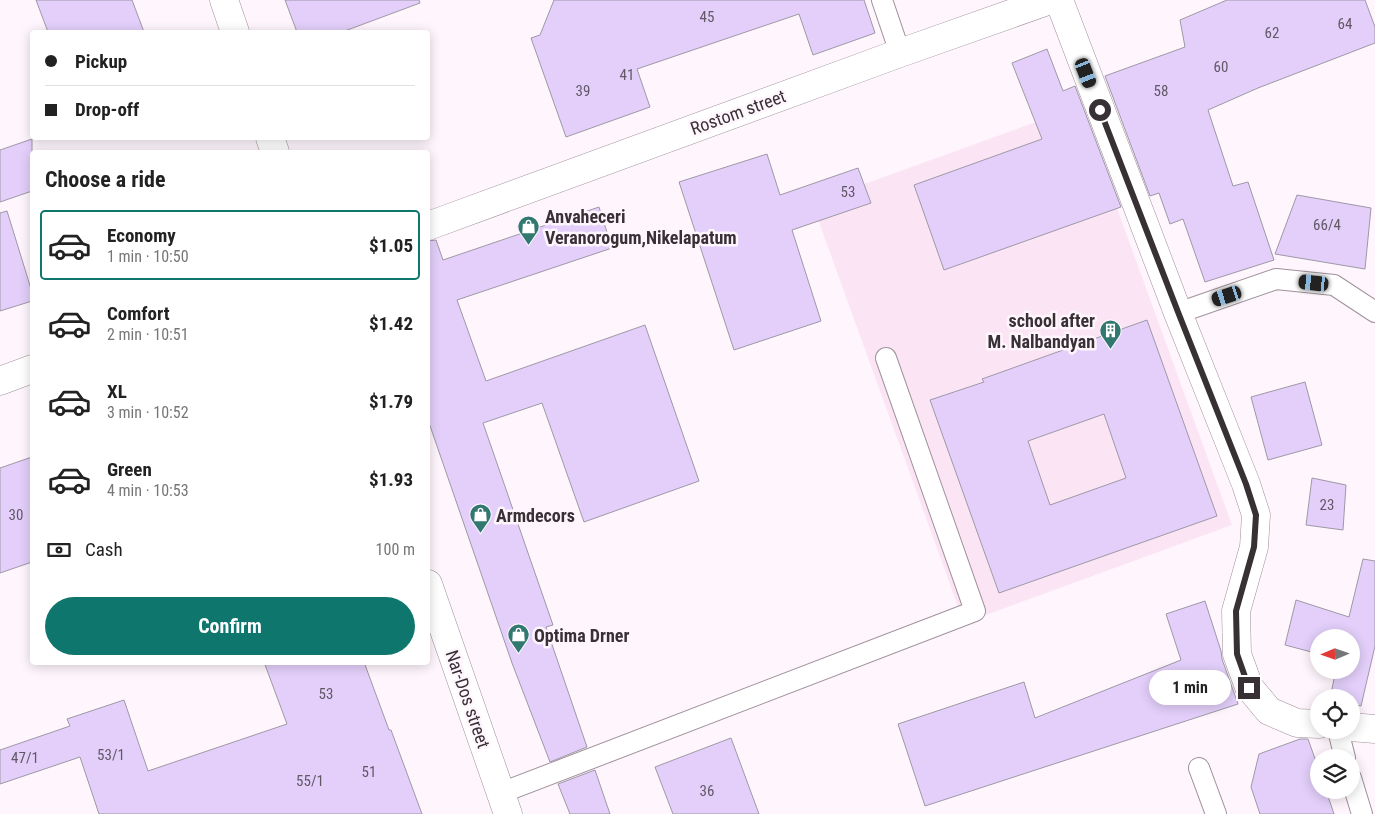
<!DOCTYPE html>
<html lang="en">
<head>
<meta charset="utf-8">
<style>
  body { margin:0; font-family:"Roboto Condensed",sans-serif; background:#f2f2f2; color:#222; height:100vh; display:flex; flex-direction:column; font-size:19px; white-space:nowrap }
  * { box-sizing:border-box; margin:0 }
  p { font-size:16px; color:#767676 }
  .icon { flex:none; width:28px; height:28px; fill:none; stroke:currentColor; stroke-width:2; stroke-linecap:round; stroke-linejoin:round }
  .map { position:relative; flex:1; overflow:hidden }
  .sheet { position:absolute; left:30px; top:150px; width:400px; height:515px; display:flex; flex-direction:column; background:#fff; border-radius:5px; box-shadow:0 2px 12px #0003 }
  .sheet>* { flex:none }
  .banner { position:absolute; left:30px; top:30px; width:400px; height:110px; border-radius:5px; box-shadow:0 2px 12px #0003; display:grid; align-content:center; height:110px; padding:0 15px; background:#fff }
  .needle { width:32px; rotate:268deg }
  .controls { position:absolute; left:1310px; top:629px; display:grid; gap:10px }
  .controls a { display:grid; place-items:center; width:50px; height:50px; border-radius:50%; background:#fff; box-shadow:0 2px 12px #0003; font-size:25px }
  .end { position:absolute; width:22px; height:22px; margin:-11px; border:6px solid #373135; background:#fff; box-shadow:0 0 0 2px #fff }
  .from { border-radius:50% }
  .bubble { position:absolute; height:35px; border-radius:18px; background:#fff; box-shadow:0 2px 12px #0003; font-size:16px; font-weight:700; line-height:35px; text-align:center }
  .car { position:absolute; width:15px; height:30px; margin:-15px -8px; border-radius:6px; box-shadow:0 0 4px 1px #0007; background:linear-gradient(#222 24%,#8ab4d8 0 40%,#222 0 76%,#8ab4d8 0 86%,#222 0) }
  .banner b { display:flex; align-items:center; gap:18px; height:48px; font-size:19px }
  .banner b+b { border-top:1px solid #e0e0e0 }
  .banner i { width:12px; height:12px; background:#222 }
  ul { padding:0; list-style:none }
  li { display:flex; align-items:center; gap:15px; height:70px; margin:0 10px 8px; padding:0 5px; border:2px solid transparent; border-radius:5px }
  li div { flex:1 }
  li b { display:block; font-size:19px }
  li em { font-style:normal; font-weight:700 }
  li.active { border-color:#0f766e }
  li>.icon { width:45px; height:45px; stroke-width:1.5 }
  h2 { padding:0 15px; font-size:22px; line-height:60px }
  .pay { display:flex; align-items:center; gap:12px; height:55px; padding:0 15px; font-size:19px }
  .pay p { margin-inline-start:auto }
  .cta { display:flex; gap:10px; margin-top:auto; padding:10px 15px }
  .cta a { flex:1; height:58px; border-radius:30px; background:#0f766e; color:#fff; font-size:20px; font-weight:700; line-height:58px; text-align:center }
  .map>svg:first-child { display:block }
  .built { fill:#fbe5f5 }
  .building { fill:#e3cffa; stroke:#9e98a6; fill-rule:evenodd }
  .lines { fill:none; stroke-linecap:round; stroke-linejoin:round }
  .lane-casing { stroke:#9f919b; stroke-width:22 }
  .street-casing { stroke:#9f919b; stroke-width:29 }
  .secondary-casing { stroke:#9f919b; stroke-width:29 }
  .lane { stroke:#fff; stroke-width:20 }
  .street { stroke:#fff; stroke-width:28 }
  .secondary { stroke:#fff; stroke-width:28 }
  .route { stroke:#373135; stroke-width:6 }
  .labels { text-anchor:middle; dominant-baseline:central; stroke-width:5; stroke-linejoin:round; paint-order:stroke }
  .number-label { font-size:15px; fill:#625866 }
  .street-label { font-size:18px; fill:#373135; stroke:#fff5fc }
  .poi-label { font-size:18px; font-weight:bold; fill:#373135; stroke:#fff5fc; text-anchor:start }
</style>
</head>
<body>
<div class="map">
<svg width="1375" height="814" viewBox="0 0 1375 814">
  <rect width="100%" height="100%" fill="#fff5fc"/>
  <path class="built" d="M1080 106 1232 525 964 623 812 203Z"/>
  <g class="building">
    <path d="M36 0H132L144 32H48Z"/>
    <path d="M285 0H419L420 3 342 32H297Z"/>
    <path d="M554 0H864L875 33 813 55 799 14 734 36 637 69 650 107 566 137 531 38 540 35Z"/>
    <path d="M1227 0H1365L1375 27V43L1258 88 1208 110 1233 186 1248 182 1274 260 1205 282 1183 219 1170 224 1159 193 1150 196 1105 76 1185 47 1180 20Z"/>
    <path d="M1047 49 1063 91 1075 86 1121 207 944 270 914 185 1042 139 1012 63Z"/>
    <path d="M32 139V191L0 202V150Z"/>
    <path d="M767 154 780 195 858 168 871 203 792 230 821 321 734 350 679 182Z"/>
    <path d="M1297 195 1371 208 1365 269 1275 254Z"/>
    <path d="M599 207 612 248 457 300 486 381 645 325 699 481 584 522 542 403 483 423 553 625 546 627 587 747 550 762 512 663 428 420V241L436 240 443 260Z"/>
    <path d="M7 211 32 292V301L0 311V213Z"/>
    <path d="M1147 320 1217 516 999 593 930 400 984 382 982 379ZM1104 414 1126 478 1050 505 1028 441Z"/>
    <path d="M1305 382 1322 445 1268 460 1251 397Z"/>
    <path d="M32 457V562L0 573V468Z"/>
    <path d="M1312 478 1346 485 1343 530 1306 525Z"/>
    <path d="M1363 559 1375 561V646L1361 706 1351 704V698H1330L1336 670H1351V638H1319V654L1285 645 1296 600 1349 617Z"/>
    <path d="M1205 601 1221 651 1222 659 1238 704 925 806 898 724 1024 682 1035 718 1181 660 1166 614Z"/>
    <path d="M264 662H364L389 730H391L422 814H99L80 757 0 784V750L70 726 67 719 124 700 148 771 287 724Z"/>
    <path d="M731 738 759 814H673L655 767Z"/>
    <path d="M1300 739H1308L1319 770V790H1326L1334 814H1260L1251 787 1259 754Z"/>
    <path d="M595 770 610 814H570L558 784Z"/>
  </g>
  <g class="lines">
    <defs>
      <g id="lane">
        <path d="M882 0 900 53"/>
        <path d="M1178 313 1276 279 1334 285 1375 312"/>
        <path d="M1338 730 1345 758"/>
        <path d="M1199 768 1216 814"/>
        <path d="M1351 778 1362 814"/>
        <path d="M501 793 975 611 886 358"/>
      </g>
      <g id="street">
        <path d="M1059 0 1178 313 1246 484 1256 515 1254 547 1236 611 1237 654 1249 687 1269 711 1297 723 1319 724"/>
        <path d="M0 381 32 369"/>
        <path d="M1351 727 1375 729"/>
      </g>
      <g id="secondary">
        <path d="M224 0 235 32"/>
        <path d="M270 138 275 152"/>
        <path d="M428 226 900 53 1050 0"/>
        <path d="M428 584 508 814"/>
      </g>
    </defs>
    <use href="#lane" class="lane-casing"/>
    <use href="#street" class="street-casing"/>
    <use href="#secondary" class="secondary-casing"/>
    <use href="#lane" class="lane"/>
    <use href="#street" class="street"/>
    <use href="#secondary" class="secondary"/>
  </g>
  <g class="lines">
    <path class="route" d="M1100 110 1178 312 1246 484 1256 515 1254 547 1236 611 1237 654 1249 688"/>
  </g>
  <defs>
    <symbol id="shop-pin" viewBox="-11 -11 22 30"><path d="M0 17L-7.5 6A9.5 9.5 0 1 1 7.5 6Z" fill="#317870" stroke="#fff5fc"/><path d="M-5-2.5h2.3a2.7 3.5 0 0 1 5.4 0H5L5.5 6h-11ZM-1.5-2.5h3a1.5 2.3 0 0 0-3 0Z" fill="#fff"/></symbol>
    <symbol id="building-pin" viewBox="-11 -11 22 30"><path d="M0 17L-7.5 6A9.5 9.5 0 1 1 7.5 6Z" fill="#317870" stroke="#fff5fc"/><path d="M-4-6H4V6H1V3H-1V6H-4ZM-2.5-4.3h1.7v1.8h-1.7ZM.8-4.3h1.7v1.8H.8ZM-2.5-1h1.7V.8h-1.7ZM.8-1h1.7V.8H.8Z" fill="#fff"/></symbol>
  </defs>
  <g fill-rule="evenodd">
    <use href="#shop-pin" x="516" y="214" width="25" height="34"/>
    <use href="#building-pin" x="1098" y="318" width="25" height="34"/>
    <use href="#shop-pin" x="468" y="502" width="25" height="34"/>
    <use href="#shop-pin" x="506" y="622" width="25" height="34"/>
  </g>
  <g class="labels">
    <g class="number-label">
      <text x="707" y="17">45</text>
      <text x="1345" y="24">64</text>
      <text x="1272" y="33">62</text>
      <text x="1221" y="67">60</text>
      <text x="627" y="75">41</text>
      <text x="583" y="91">39</text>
      <text x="1161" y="91">58</text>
      <text x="848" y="192">53</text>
      <text x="1327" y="225">66/4</text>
      <text x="1327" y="505">23</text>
      <text x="16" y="515">30</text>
      <text x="326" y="694">53</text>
      <text x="111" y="755">53/1</text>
      <text x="25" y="758">47/1</text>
      <text x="369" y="772">51</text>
      <text x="310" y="781">55/1</text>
      <text x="707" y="791">36</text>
    </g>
    <g class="street-label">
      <text transform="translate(738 112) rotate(-20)">Rostom street</text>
      <text transform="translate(468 699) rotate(71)">Nar-Dos street</text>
    </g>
    <g class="poi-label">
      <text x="545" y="216">Anvaheceri<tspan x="545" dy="21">Veranorogum,Nikelapatum</tspan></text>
      <text x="1095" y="320" text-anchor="end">school after<tspan x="1095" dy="21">M. Nalbandyan</tspan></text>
      <text x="496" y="515">Armdecors</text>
      <text x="534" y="635">Optima Drner</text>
    </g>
  </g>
</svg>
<div class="controls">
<a><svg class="needle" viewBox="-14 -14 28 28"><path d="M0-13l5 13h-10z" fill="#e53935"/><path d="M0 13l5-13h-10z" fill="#767676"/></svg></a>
<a><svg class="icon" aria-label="locate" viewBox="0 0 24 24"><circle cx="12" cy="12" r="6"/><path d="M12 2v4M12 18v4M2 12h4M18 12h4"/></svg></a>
<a><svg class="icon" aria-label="layers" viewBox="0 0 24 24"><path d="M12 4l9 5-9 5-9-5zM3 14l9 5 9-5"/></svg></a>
</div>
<i class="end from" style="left:1100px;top:110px"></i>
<i class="end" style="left:1249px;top:688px"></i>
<div class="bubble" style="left:1149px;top:670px;width:82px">1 min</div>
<i class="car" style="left:1086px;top:73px;rotate:159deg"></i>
<i class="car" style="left:1314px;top:283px;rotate:276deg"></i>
<i class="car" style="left:1227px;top:296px;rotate:252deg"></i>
<div class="banner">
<b><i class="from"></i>Pickup</b>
<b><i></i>Drop-off</b>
</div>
<section class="sheet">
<h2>Choose a ride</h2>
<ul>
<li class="active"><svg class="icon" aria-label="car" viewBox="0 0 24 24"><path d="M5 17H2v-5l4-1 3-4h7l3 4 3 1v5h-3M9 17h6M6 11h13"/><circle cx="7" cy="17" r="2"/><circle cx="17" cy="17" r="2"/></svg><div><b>Economy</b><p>1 min · 10:50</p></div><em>$1.05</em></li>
<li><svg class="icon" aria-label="car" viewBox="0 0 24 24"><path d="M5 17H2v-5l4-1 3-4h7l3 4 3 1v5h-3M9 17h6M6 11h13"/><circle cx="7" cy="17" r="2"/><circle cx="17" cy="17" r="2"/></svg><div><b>Comfort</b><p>2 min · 10:51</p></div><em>$1.42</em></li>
<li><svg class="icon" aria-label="car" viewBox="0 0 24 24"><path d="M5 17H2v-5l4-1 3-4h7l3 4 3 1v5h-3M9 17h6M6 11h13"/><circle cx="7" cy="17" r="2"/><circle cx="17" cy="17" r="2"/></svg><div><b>XL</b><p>3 min · 10:52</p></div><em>$1.79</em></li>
<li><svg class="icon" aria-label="car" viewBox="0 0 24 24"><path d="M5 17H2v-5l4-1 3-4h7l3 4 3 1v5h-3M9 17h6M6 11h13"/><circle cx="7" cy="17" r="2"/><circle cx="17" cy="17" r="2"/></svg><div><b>Green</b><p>4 min · 10:53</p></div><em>$1.93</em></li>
</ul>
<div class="pay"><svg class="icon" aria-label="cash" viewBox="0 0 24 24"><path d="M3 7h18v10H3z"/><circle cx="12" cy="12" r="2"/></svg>Cash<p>100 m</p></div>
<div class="cta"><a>Confirm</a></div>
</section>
</div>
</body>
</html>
